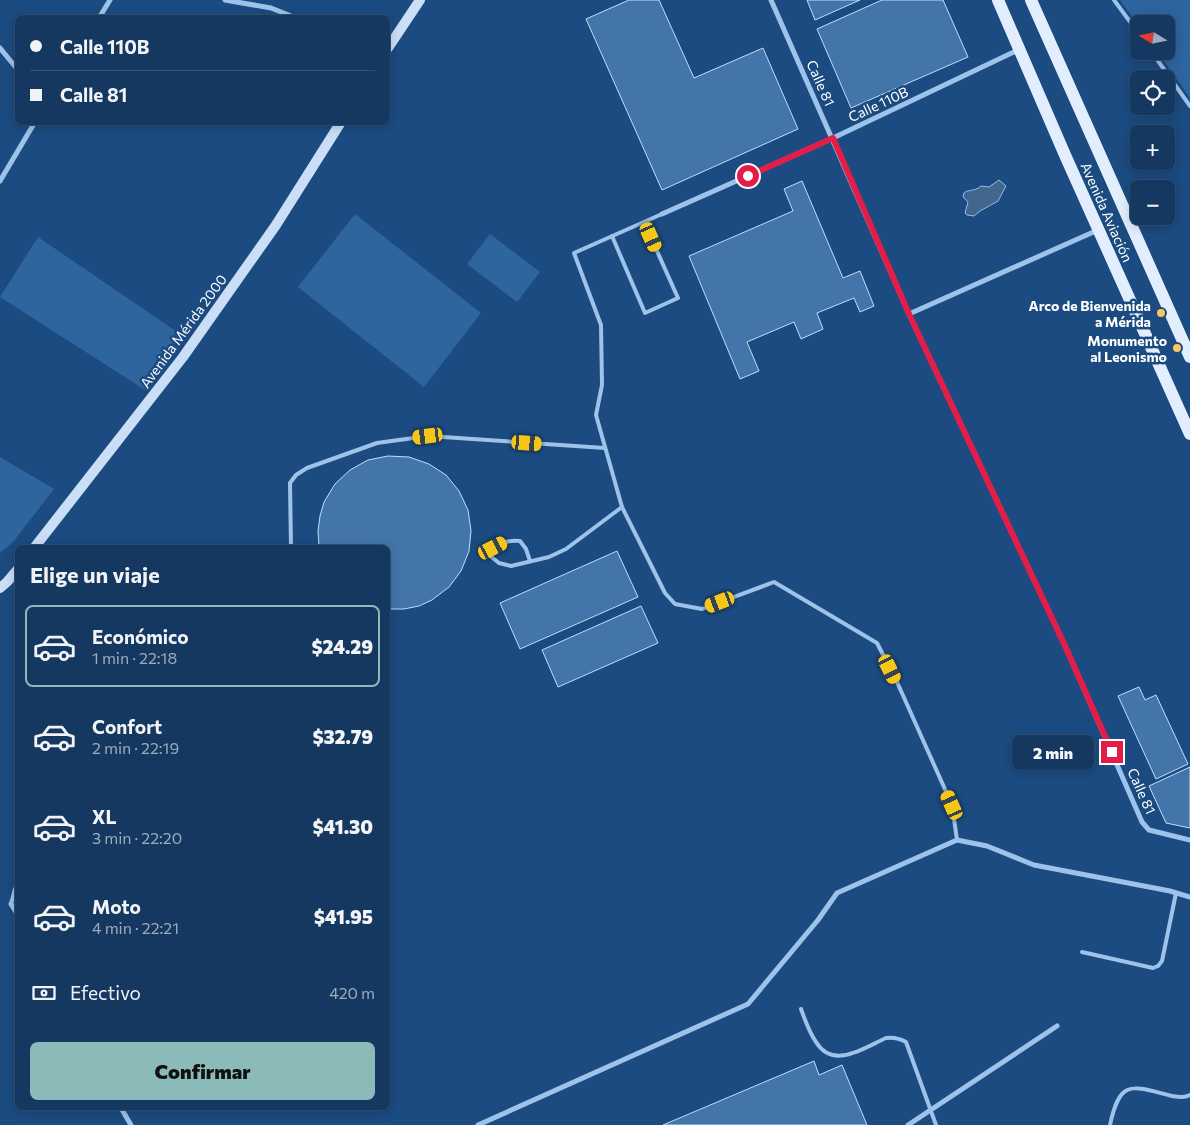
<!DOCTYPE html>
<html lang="es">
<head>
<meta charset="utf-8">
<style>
  body { margin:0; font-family:Commissioner,sans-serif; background:#214369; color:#f1f3f6; height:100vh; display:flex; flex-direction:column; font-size:19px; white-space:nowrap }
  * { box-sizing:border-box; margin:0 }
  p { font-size:16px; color:#9dacbd }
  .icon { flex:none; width:28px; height:28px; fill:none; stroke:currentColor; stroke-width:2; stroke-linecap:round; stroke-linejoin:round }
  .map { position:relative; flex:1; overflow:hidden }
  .side { position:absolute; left:15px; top:545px; width:375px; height:565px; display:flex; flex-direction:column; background:#143860; border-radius:8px; box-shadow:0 2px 12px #0003,0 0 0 1px #335275 }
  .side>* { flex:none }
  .guide { position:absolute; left:15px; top:15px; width:375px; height:110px; border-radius:8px; box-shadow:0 2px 12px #0003,0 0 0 1px #335275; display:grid; align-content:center; height:110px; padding:0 15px; background:#143860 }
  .needle { width:32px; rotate:280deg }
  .buttons { position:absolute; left:1130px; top:15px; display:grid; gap:10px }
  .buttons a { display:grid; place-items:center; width:45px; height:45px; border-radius:8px; background:#143860; box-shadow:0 2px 12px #0003,0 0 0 1px #335275; font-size:25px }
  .end { position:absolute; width:22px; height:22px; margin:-11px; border:6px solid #e11d48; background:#fff; box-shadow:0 0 0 2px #fff }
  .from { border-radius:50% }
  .bubble { position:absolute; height:35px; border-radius:8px; background:#143860; box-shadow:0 2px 12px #0003,0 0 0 1px #335275; font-size:16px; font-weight:800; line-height:35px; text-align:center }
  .car { position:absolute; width:15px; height:30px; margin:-15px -8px; border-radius:6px; box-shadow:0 0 4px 1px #0007; background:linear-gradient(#f5c518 24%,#345 0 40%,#f5c518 0 76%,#345 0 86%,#f5c518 0) }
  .guide b { display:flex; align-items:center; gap:18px; height:48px; font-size:19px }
  .guide b+b { border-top:1px solid #335275 }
  .guide i { width:12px; height:12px; background:#f1f3f6 }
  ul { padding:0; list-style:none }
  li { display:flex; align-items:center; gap:15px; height:82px; margin:0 10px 8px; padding:0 5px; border:2px solid transparent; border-radius:8px }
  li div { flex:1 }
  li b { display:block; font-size:19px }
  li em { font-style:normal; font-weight:800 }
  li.current { border-color:#8bbbb9 }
  li>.icon { width:45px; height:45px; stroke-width:1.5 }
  h2 { padding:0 15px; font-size:22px; line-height:60px }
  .pay { display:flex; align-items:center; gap:12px; height:55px; padding:0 15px; font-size:19px }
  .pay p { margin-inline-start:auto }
  .action { display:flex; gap:10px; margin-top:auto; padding:10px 15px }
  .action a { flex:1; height:58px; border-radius:8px; background:#8bbbb9; color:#111; font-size:20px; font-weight:800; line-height:58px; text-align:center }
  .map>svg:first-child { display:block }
  .green { fill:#2e659f }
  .water { fill:#43668e; stroke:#91bfec }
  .building { fill:#4475aa; stroke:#c3ddf7 }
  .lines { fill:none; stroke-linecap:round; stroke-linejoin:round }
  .lane { stroke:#9ec3ea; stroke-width:4 }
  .street { stroke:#9ec3ea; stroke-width:5 }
  .secondary { stroke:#cadff7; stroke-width:10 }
  .primary { stroke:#e2eefe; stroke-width:12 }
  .route { stroke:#e11d48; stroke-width:6 }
  .poi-dot { fill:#fbc75b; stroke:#1b4b80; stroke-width:2 }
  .labels { text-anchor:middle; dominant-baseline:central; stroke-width:5; stroke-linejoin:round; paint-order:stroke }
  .street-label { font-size:14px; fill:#fff; stroke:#1b4b80 }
  .poi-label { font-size:14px; font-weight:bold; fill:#fff; stroke:#1b4b80; text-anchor:end }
</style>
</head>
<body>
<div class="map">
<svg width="1190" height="1125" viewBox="0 0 1190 1125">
  <rect width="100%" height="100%" fill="#1b4b80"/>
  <g class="green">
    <path d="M1120 0H1190V98L1157 51H1166V24H1139V26Z"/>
    <path d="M355 214 481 313 424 387 298 287Z"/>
    <path d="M490 234 540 272 517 302 467 264Z"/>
    <path d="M38 237 186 338 145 390 0 297Z"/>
    <path d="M0 457 54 489 13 542 0 553Z"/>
  </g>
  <path class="water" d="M999 180 1006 186 998 201 980 211 974 216 967 215 965 213 968 202 963 197 964 193C968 189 974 192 981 186L989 187Z"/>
  <g class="building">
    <path d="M629 0H659L694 78 763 48 798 129 662 190 586 19Z"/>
    <path d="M807 0H860L815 20Z"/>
    <path d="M882 0H943L968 57 851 108 817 29Z"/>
    <path d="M802 181 843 278 860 271 874 306 860 312 854 298 817 313 823 329 801 339 794 322 747 342 759 371 740 379 689 256 793 211 784 189Z"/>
    <path d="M388 456 409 457 429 464 446 475 459 491 468 510 471 531 469 551 461 571 449 587 432 600 419 606 404 609H388V548H319V546L318 531 320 516 324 502 335 484 350 470 368 460Z"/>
    <path d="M617 551 638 597 520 649 500 603Z"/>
    <path d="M641 606 658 643 558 687 542 650Z"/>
    <path d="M1139 687 1145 700 1156 695 1188 764 1156 779 1118 696Z"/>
    <path d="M1190 767V828L1166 823 1149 786Z"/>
    <path d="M814 1061 819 1075 842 1065 867 1125H663Z"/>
  </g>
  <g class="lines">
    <g class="lane">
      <path d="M1114 0 1139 34"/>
      <path d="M1151 51 1190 106"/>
      <path d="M662 214 574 253 601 325 602 385 596 415 622 507 665 593 675 604 702 609 774 582 877 643 897 682 952 805 957 840"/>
      <path d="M612 236 645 313 678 298 644 222"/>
      <path d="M291 548 290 483 296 475 307 468 377 443 428 436 605 448"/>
      <path d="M530 561 526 549 520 541C507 540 495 543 489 555L499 563 511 566 549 557 566 549 622 507"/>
      <path d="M11 904 15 889 18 884"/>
      <path d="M1082 952 1153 968 1158 966 1162 961 1176 893"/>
      <path d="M801 1009C805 1020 809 1032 816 1042 833 1070 864 1048 886 1038 894 1037 899 1038 906 1042L936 1125"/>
      <path d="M1110 1125C1120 1078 1132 1086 1172 1096 1179 1097 1184 1098 1190 1095"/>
    </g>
    <g class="street">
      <path d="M225 0 271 8 296 18"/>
      <path d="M771 0 909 314 1066 648 1142 822 1149 830 1190 840"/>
      <path d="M99 18 110 0"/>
      <path d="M0 48 18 70"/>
      <path d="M0 181 35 122"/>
      <path d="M662 214 833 138 1018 50"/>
      <path d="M909 314 1098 230"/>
      <path d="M11 904 18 915"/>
      <path d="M121 1108 131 1125"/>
      <path d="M478 1125 748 1004 818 920 837 893 957 840 987 846 1034 865 1170 891 1190 897"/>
      <path d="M908 1125 1057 1026"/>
    </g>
    <g class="secondary">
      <path d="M388 48 420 0"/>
      <path d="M34 548 183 357 276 225 341 122"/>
      <path d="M0 588 7 582 18 569"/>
    </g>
    <g class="primary">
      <path d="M998 0 1065 155 1190 434"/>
      <path d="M1031 0 1190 357"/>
    </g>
  </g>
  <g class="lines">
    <path class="route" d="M748 176 833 138 909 314 1066 648 1112 752"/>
  </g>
  <g class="poi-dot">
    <circle cx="1161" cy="313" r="5"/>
    <circle cx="1177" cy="348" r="5"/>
  </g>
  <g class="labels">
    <g class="street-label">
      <text transform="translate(821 83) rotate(66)">Calle 81</text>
      <text transform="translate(878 104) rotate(-25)">Calle 110B</text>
      <text transform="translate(1107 212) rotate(66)">Avenida Aviación</text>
      <text transform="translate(183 331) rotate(-54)">Avenida Mérida 2000</text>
      <text transform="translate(1142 791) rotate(66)">Calle 81</text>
    </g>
    <g class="poi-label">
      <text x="1151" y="305">Arco de Bienvenida<tspan x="1151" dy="16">a Mérida</tspan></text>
      <text x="1167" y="340">Monumento<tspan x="1167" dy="16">al Leonismo</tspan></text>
    </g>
  </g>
</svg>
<div class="buttons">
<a><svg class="needle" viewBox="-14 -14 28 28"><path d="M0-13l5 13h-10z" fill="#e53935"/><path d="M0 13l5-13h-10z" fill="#9dacbd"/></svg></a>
<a><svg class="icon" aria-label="locate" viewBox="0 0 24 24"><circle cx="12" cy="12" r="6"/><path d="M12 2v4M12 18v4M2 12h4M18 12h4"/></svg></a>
<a>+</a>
<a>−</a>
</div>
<i class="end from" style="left:748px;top:176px"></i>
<i class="end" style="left:1112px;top:752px"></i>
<div class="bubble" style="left:1012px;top:735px;width:82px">2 min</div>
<i class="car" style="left:651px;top:237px;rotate:156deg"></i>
<i class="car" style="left:428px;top:436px;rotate:263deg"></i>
<i class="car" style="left:527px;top:443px;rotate:94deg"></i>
<i class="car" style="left:493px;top:548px;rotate:63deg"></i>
<i class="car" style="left:720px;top:602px;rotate:249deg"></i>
<i class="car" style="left:890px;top:669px;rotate:154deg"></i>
<i class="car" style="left:952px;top:805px;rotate:336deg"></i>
<div class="guide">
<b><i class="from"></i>Calle 110B</b>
<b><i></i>Calle 81</b>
</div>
<section class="side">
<h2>Elige un viaje</h2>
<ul>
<li class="current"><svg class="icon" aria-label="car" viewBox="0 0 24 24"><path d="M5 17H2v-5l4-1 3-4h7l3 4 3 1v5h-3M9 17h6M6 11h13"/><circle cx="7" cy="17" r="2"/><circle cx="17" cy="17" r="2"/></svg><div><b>Económico</b><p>1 min · 22:18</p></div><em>$24.29</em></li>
<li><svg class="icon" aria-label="car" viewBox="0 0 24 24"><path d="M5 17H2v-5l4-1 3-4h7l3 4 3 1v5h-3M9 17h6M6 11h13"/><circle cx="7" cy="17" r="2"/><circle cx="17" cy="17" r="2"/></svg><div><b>Confort</b><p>2 min · 22:19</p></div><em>$32.79</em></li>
<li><svg class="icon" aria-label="car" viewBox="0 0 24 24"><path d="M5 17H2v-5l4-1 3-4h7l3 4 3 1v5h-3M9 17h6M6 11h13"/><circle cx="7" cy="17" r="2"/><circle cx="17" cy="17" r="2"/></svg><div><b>XL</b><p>3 min · 22:20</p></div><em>$41.30</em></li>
<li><svg class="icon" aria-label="car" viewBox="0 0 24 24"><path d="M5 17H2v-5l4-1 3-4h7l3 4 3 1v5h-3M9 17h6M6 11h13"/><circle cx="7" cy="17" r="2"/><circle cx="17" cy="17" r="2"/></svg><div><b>Moto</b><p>4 min · 22:21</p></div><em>$41.95</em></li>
</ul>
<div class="pay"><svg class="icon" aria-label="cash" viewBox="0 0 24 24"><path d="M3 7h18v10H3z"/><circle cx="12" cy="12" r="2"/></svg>Efectivo<p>420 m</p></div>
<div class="action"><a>Confirmar</a></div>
</section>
</div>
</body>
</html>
